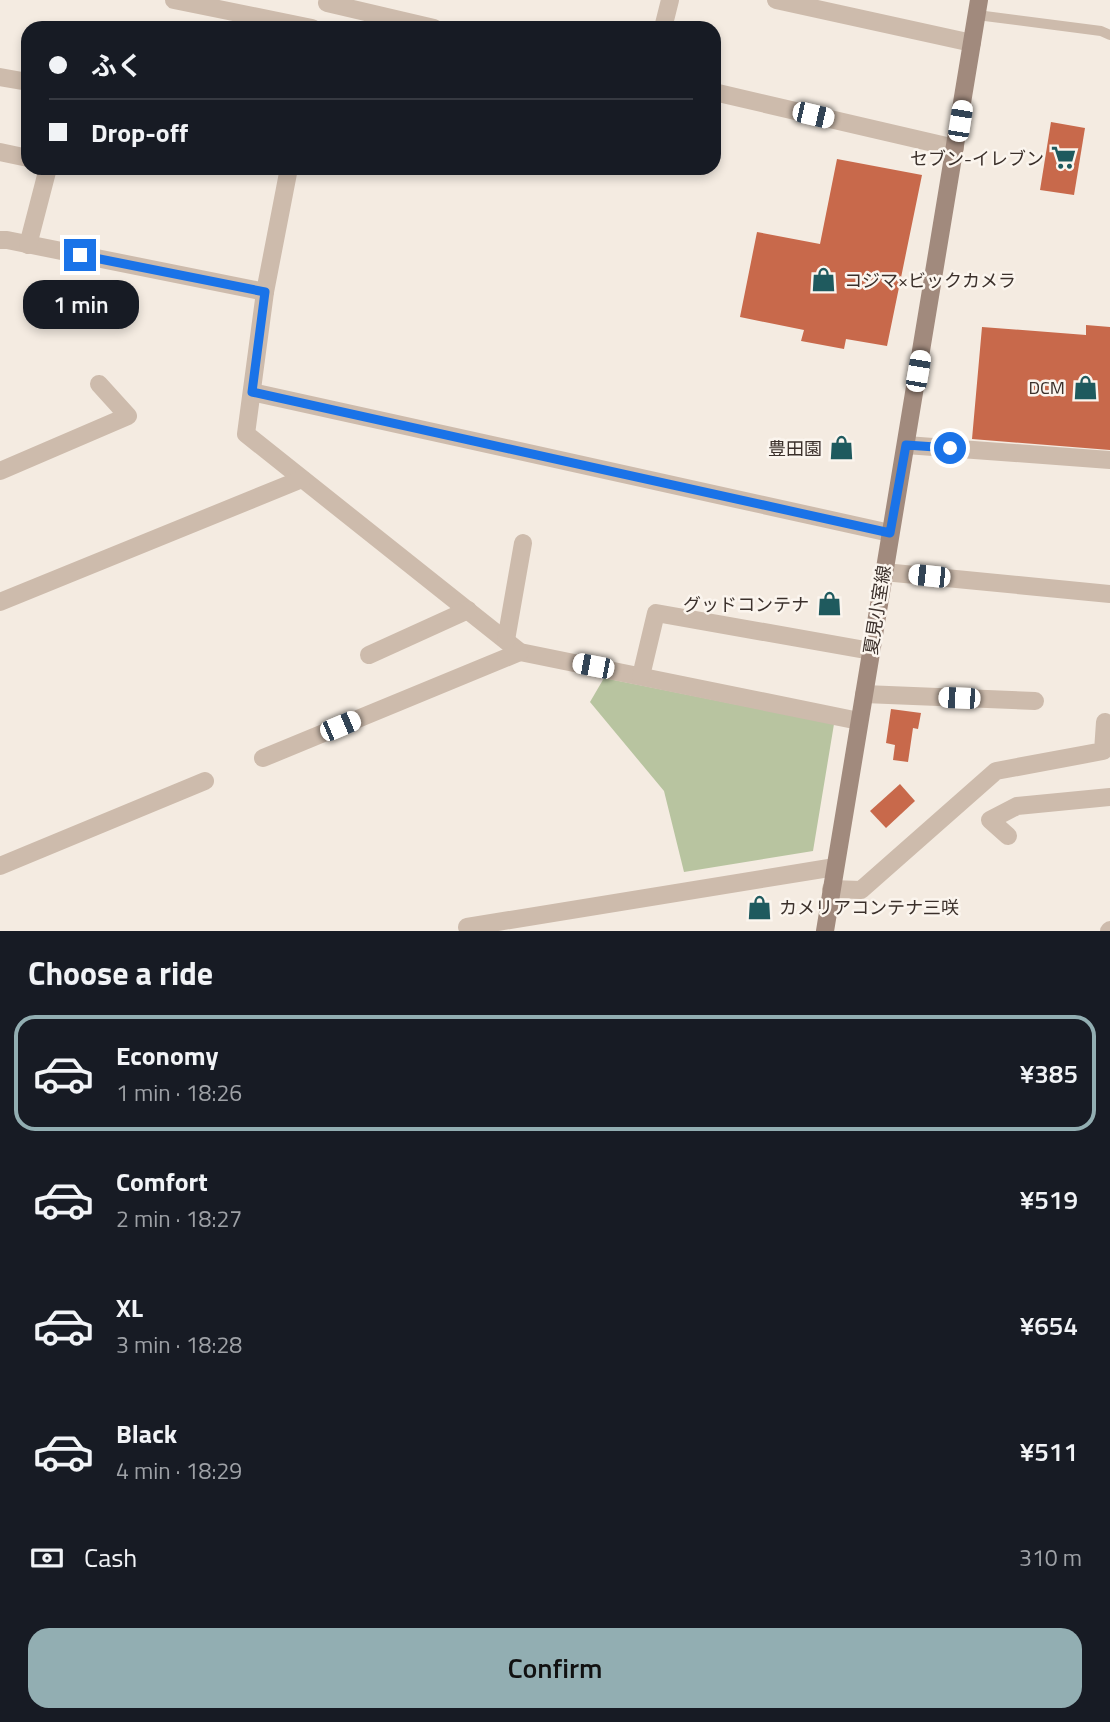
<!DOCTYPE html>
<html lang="en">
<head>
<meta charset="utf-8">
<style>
  body { margin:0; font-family:"Titillium Web","Noto Sans JP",sans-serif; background:#20242c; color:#f1f3f6; height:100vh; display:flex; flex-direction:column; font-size:26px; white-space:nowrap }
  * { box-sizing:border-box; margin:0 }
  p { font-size:23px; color:#9ea1a6 }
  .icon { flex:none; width:38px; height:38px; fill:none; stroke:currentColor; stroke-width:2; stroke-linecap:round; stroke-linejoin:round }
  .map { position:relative; height:931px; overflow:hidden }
  .sheet { display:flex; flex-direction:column; background:#171b24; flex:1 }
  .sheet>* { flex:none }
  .banner { position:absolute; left:21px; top:21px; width:700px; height:154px; border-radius:21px; box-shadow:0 4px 10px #0003; display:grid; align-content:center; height:154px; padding:0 28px; background:#171b24 }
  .end { position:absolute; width:32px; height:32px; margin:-16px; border:9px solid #1a73e8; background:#fff; box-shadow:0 0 0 4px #fff }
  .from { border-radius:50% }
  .bubble { position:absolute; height:49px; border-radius:21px; background:#171b24; box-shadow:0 4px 10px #0003; font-size:23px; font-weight:600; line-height:49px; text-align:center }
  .car { position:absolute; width:21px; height:42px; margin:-21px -10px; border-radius:9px; box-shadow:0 0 5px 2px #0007; background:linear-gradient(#fff 24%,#345 0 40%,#fff 0 76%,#345 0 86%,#fff 0) }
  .banner b { display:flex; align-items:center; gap:24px; height:66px; font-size:26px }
  .banner b+b { border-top:2px solid #363941 }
  .banner i { width:18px; height:18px; background:#f1f3f6 }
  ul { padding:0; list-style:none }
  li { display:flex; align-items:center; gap:21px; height:116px; margin:0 14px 10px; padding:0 14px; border:4px solid transparent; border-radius:21px }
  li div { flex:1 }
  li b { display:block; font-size:26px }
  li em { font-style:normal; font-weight:600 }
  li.on { border-color:#92aeb2 }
  li>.icon { width:63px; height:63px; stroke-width:1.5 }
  h2 { padding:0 28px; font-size:32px; line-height:84px }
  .pay { display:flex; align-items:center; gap:18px; height:77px; padding:0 28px; font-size:26px }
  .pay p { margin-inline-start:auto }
  .action { display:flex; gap:14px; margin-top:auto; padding:14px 28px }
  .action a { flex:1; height:80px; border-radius:21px; background:#92aeb2; color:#111; font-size:28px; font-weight:600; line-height:80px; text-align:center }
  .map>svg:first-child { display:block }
  .green { fill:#b8c4a0 }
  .building { fill:#c8694b }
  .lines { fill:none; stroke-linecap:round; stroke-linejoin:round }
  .lane { stroke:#cdbbac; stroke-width:10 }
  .street { stroke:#cdbbac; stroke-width:18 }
  .secondary { stroke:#a18a7d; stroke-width:18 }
  .route { stroke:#1a73e8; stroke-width:9 }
  .labels { text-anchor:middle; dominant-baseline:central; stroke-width:5; stroke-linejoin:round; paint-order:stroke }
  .poi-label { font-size:18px; fill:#3b302b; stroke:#fbf5ee; text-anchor:end }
  .street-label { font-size:18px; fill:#3b302b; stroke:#fbf5ee }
</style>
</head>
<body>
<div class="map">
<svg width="1110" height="931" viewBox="0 0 1110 931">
  <rect width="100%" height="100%" fill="#f4ebe1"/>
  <path class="green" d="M604 678 834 724 813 851 684 872 664 791 590 702Z"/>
  <g class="building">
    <path d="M1051 122 1085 128 1074 195 1040 190Z"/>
    <path d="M837 159 922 175 887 346 846 339 844 349 801 341 804 330 740 317 757 232 820 244Z"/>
    <path d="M1086 325 1110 327V450L972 439 982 327 1086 335Z"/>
    <path d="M891 709 921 713 918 729 913 728 908 762 893 760 895 745 886 743Z"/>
    <path d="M900 784 915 801 886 828 870 811Z"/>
  </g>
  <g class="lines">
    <path class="lane" d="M977 15 1101 31 1110 35"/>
    <g class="street">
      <path d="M174 0 312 28"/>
      <path d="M776 0 972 43"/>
      <path d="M327 3 434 28"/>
      <path d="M663 28 670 0"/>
      <path d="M0 77 28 82"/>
      <path d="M714 92 955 148"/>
      <path d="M0 152 28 158"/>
      <path d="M289 168 265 292 246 434 520 652 859 721"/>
      <path d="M0 240H7L265 292"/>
      <path d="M28 245 48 168"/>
      <path d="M252 392 890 533"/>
      <path d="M906 445 1110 460"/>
      <path d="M0 471 128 416 99 384"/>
      <path d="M884 572 1110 594"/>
      <path d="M0 602 302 479"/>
      <path d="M506 640 523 543"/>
      <path d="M369 655 468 610"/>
      <path d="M641 676 656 613 871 651"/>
      <path d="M864 694 1035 701"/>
      <path d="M263 758 520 652"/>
      <path d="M1008 836 990 820 1017 806 1110 797"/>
      <path d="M0 866 205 781"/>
      <path d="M831 889 861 890 996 771 1103 751 1105 722"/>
      <path d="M467 927 835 867"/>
      <path d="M1109 931 1110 930"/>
    </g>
    <path class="secondary" d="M825 931 979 0"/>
  </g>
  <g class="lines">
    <path class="route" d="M80 255 265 292 252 392 890 533 906 445 950 448"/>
  </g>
  <defs>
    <symbol id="supermarket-bare" viewBox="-9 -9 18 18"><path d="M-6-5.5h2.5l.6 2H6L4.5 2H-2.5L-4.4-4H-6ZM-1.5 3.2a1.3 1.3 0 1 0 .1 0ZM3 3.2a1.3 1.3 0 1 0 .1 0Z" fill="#1f5a5e" stroke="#fbf5ee" stroke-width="2.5" paint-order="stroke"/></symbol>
    <symbol id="shop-bare" viewBox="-9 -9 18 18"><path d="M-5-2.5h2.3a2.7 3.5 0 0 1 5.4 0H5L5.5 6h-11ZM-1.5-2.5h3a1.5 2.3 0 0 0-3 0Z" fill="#1f5a5e" stroke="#fbf5ee" stroke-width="2.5" paint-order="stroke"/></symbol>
  </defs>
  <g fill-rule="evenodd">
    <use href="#supermarket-bare" x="1046" y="140" width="35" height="35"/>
    <use href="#shop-bare" x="806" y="262" width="35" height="35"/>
    <use href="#shop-bare" x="1068" y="370" width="35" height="35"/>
    <use href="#shop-bare" x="824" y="430" width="35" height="35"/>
    <use href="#shop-bare" x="812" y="586" width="35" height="35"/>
    <use href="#shop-bare" x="742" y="890" width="35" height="35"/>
  </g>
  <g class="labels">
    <g class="poi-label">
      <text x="1044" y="158">セブン-イレブン</text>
      <text x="844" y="280" text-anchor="start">コジマ×ビックカメラ</text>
      <text x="1065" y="387">DCM</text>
      <text x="822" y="448">豊田園</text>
      <text x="809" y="604">グッドコンテナ</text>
      <text x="779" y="907" text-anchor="start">カメリアコンテナ三咲</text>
    </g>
    <g class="street-label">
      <text transform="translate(877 610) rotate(-81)">夏見小室線</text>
    </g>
  </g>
</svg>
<i class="end from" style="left:950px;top:448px"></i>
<i class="end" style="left:80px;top:255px"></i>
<div class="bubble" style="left:23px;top:280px;width:116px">1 min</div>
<i class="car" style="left:813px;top:115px;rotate:103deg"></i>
<i class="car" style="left:960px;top:121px;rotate:9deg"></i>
<i class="car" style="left:918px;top:371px;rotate:10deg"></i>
<i class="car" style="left:929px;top:576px;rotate:276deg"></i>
<i class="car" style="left:593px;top:666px;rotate:281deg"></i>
<i class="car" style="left:959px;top:698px;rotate:272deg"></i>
<i class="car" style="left:340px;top:726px;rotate:67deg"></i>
<div class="banner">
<b><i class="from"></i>ふく</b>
<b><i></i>Drop-off</b>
</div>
</div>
<section class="sheet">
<h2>Choose a ride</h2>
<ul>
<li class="on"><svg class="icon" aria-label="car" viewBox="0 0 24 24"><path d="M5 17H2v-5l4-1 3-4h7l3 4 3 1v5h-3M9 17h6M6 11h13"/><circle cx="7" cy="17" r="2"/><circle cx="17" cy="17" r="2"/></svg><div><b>Economy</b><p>1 min · 18:26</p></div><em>¥385</em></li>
<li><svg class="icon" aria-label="car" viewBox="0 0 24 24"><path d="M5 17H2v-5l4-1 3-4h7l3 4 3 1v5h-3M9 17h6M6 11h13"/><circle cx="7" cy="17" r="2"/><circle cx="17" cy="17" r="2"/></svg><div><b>Comfort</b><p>2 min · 18:27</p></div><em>¥519</em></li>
<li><svg class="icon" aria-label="car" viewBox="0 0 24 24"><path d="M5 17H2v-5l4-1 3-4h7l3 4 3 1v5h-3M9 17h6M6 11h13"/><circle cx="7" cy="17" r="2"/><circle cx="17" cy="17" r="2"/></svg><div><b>XL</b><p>3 min · 18:28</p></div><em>¥654</em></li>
<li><svg class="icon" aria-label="car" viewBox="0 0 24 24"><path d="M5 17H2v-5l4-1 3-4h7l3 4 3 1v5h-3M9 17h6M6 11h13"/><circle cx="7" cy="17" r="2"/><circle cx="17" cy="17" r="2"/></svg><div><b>Black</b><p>4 min · 18:29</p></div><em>¥511</em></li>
</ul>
<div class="pay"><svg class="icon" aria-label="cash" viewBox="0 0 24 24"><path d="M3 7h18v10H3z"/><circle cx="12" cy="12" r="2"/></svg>Cash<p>310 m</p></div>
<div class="action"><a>Confirm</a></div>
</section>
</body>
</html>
